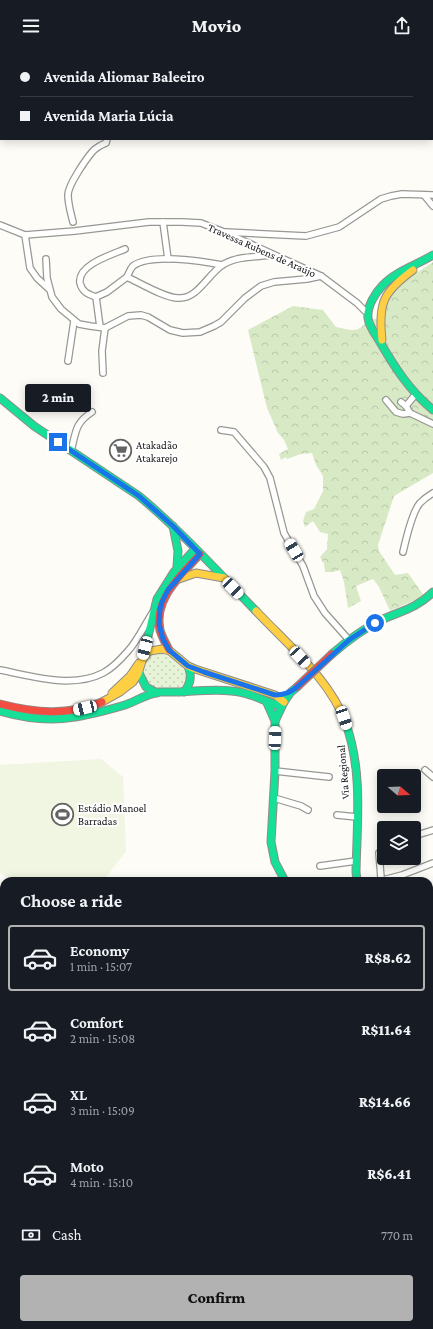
<!DOCTYPE html>
<html lang="en">
<head>
<meta charset="utf-8">
<style>
  body { margin:0; font-family:"Crimson Pro",serif; background:#242831; color:#f1f3f6; height:100vh; display:flex; flex-direction:column; font-size:15px; white-space:nowrap }
  * { box-sizing:border-box; margin:0 }
  p { font-size:13px; color:#9ea1a6 }
  .icon { flex:none; width:22px; height:22px; fill:none; stroke:currentColor; stroke-width:2; stroke-linecap:round; stroke-linejoin:round }
  .map { position:relative; flex:1; overflow:hidden }
  .details { position:absolute; left:0px; top:825px; width:433px; height:452px; display:flex; flex-direction:column; background:#171b24; border-radius:12px 12px 0 0; box-shadow:0 2px 10px #0003 }
  .details>* { flex:none }
  .banner { position:absolute; left:0px; top:0px; width:433px; height:88px; box-shadow:0 2px 10px #0003; display:grid; align-content:center; height:88px; padding:0 20px; background:#171b24 }
  .needle { width:26px; rotate:109deg }
  .tools { position:absolute; left:377px; top:717px; display:grid; gap:8px }
  .tools a { display:grid; place-items:center; width:44px; height:44px; border-radius:4px; background:#171b24; box-shadow:0 2px 10px #0003; font-size:20px }
  .end { position:absolute; width:18px; height:18px; margin:-9px; border:5px solid #1a73e8; background:#fff; box-shadow:0 0 0 2px #fff }
  .from { border-radius:50% }
  .bubble { position:absolute; height:28px; border-radius:4px; background:#171b24; box-shadow:0 2px 10px #0003; font-size:13px; font-weight:800; line-height:28px; text-align:center }
  .car { position:absolute; width:12px; height:24px; margin:-12px -6px; border-radius:5px; box-shadow:0 0 3px 1px #0007; background:linear-gradient(#fff 24%,#345 0 40%,#fff 0 76%,#345 0 86%,#fff 0) }
  .banner b { display:flex; align-items:center; gap:14px; height:38px; font-size:15px }
  .banner b+b { border-top:1px solid #363941 }
  .banner i { width:10px; height:10px; background:#f1f3f6 }
  ul { padding:0; list-style:none }
  li { display:flex; align-items:center; gap:12px; height:66px; margin:0 8px 6px; padding:0 12px; border:2px solid transparent; border-radius:4px }
  li div { flex:1 }
  li b { display:block; font-size:15px }
  li em { font-style:normal; font-weight:800 }
  li.selected { border-color:#b2b2b3 }
  li>.icon { width:36px; height:36px; stroke-width:1.5 }
  h2 { padding:0 20px; font-size:18px; line-height:48px }
  .pay { display:flex; align-items:center; gap:10px; height:44px; padding:0 20px; font-size:15px }
  .pay p { margin-inline-start:auto }
  .primary-button { display:flex; gap:8px; margin-top:auto; padding:8px 20px }
  .primary-button a { flex:1; height:46px; border-radius:4px; background:#b2b2b3; color:#111; font-size:16px; font-weight:800; line-height:46px; text-align:center }
  header { display:flex; justify-content:space-between; align-items:center; height:52px; padding:0 20px; background:#171b24; font-size:18px; font-weight:800 }
  .map>svg:first-child { display:block }
  .forest { fill:url(#forest-crowns) }
  .park { fill:url(#park-dots) }
  .pitch { fill:#f0f6e1 }
  .lines { fill:none; stroke-linecap:round; stroke-linejoin:round }
  .street-casing { stroke:#979795; stroke-width:8 }
  .fast-casing { stroke:#8e8d8b; stroke-width:9 }
  .slow-casing { stroke:#8e8d8b; stroke-width:9 }
  .jam-casing { stroke:#8e8d8b; stroke-width:9 }
  .street { stroke:#fffffe; stroke-width:5.5 }
  .fast { stroke:#16e098; stroke-width:7 }
  .slow { stroke:#ffcf43; stroke-width:7 }
  .jam { stroke:#f24e42; stroke-width:7 }
  .jam-bridge-casing { stroke:#8e8d8b; stroke-width:9; stroke-linecap:butt }
  .jam-bridge { stroke:#f24e42; stroke-width:7 }
  .route { stroke:#1a73e8; stroke-width:5 }
  .labels { text-anchor:middle; dominant-baseline:central; stroke-width:4; stroke-linejoin:round; paint-order:stroke }
  .street-label { font-size:11px; fill:#111; stroke:#fff }
  .poi-label { font-size:11px; fill:#111; stroke:#fff; text-anchor:start }
</style>
</head>
<body>
<header><svg class="icon" aria-label="menu" viewBox="0 0 24 24"><path d="M4 6h16M4 12h16M4 18h16"/></svg>Movio<svg class="icon" aria-label="share" viewBox="0 0 24 24"><path d="M12 15V3M7 8l5-5 5 5M5 13v7h14v-7"/></svg></header>
<div class="map">
<svg width="433" height="1277" viewBox="0 0 433 1277">
  <defs>
    <pattern id="forest-crowns" width="20" height="18" patternUnits="userSpaceOnUse"><rect width="20" height="18" fill="#d8eac5"/><path d="M2 6a3 3 0 1 1 6 0M12 15a3 3 0 1 1 6 0" fill="none" stroke="#b8c8a8"/></pattern>
    <pattern id="park-dots" width="8" height="8" patternUnits="userSpaceOnUse"><rect width="8" height="8" fill="#e7f3d7"/><path d="M2 2h.1M6 6h.1" fill="none" stroke="#c5cfb8" stroke-width="1.8" stroke-linecap="round"/></pattern>
  </defs>
  <rect width="100%" height="100%" fill="#fdfcf7"/>
  <g class="forest">
    <path d="M433 210V421L394 444 378 493 379 499 395 523 408 521 424 544 390 559 379 535 373 527 356 534 361 549 348 556 344 530 340 518 333 520H325L324 512 320 505 327 497 328 482 320 480 313 469 305 475 303 469 306 460 314 457 323 439V424L316 413 312 401 301 402 287 407 286 405 281 408 279 402 288 397 284 388 278 381 267 356 248 278 293 254 323 258 336 275C352 278 358 282 368 268L382 266C391 233 407 228 433 210Z"/>
    <path d="M433 995V1137L429 1127V1009Z"/>
  </g>
  <path class="park" d="M159 599C173 604 185 610 188 626L183 634C180 635 175 637 171 638 136 643 137 602 159 599Z"/>
  <g class="pitch">
    <path d="M101 707 123 725 126 799 103 829H12L0 820V713Z"/>
    <rect x="0" y="859" width="4" height="79"/>
  </g>
  <g class="lines">
    <defs>
      <g id="street">
        <path d="M319 0 320 1"/>
        <path d="M14 1 15 0"/>
        <path d="M188 1 189 0"/>
        <path d="M0 4H1"/>
        <path d="M0 20 1 19"/>
        <path d="M0 47 1 45"/>
        <path d="M424 143 433 154"/>
        <path d="M73 170C71 162 68 152 68 143 68 133 86 107 93 99 97 95 101 93 106 91L107 87"/>
        <path d="M163 170 168 207"/>
        <path d="M0 173 25 183 75 179 149 170H182L201 171 224 180 321 224 357 251 365 259 368 260"/>
        <path d="M226 180 306 184 339 175 381 147 391 144 402 142 433 143"/>
        <path d="M25 183 30 216 37 226 49 237"/>
        <path d="M125 197C111 203 77 213 80 231 82 240 88 242 96 245L107 240 127 225"/>
        <path d="M46 207 47 226 52 245 61 257 79 272 90 274 105 276 128 264 141 263 148 265 170 278 183 281 200 280 214 274 221 270 245 246 261 234 274 230 307 227 321 224"/>
        <path d="M127 225C140 231 165 246 178 246 198 248 209 220 224 212 238 204 256 205 272 203"/>
        <path d="M127 225C129 221 130 217 133 214 151 201 202 209 222 213"/>
        <path d="M96 245 100 275"/>
        <path d="M68 309 74 269"/>
        <path d="M103 321 102 299 105 276"/>
        <path d="M386 348 396 360 403 362 410 361 433 372"/>
        <path d="M401 350 406 354 410 361"/>
        <path d="M406 354 415 343"/>
        <path d="M221 378 234 380 264 415 270 426 284 481 303 514 314 544 325 561 349 588"/>
        <path d="M71 399C76 380 75 371 92 360"/>
        <path d="M403 500C406 487 412 460 420 451 424 447 428 444 433 441"/>
        <path d="M0 618C32 624 72 637 103 621 113 616 121 607 128 599 138 588 145 572 153 560"/>
        <path d="M425 718 433 725"/>
        <path d="M275 719 329 725"/>
        <path d="M274 746 301 754 308 758"/>
        <path d="M337 763 357 765"/>
        <path d="M414 784 433 778"/>
        <path d="M379 801 381 826 383 828 402 823 433 811"/>
        <path d="M320 814 356 809"/>
        <path d="M429 846 433 845"/>
        <path d="M429 877 433 875"/>
        <path d="M429 910 433 909"/>
        <path d="M429 939 433 937"/>
        <path d="M0 1015 4 1013"/>
        <path d="M429 1234 433 1237"/>
        <path d="M0 1249H4"/>
        <path d="M429 1272 432 1277"/>
        <path d="M167 1273 173 1277"/>
        <path d="M233 1273 240 1277"/>
        <path d="M315 1273 319 1277"/>
      </g>
      <g id="fast">
        <path d="M433 203C417 213 396 219 383 233 375 241 367 254 368 266 369 275 376 283 380 290 395 316 410 339 433 358"/>
        <path d="M0 346 34 374 139 444C181 479 218 520 256 559"/>
        <path d="M173 474 178 499 177 515"/>
        <path d="M332 602C347 589 363 577 381 568 401 559 417 556 433 540"/>
        <path d="M143 605 157 547 174 520 195 497"/>
        <path d="M139 621 146 635 157 641"/>
        <path d="M184 640C191 631 192 624 188 614"/>
        <path d="M267 651 275 669"/>
        <path d="M0 659C48 673 78 667 125 653 136 649 147 642 159 640 165 640 171 640 177 640 199 639 222 636 244 641 257 644 268 651 281 654"/>
        <path d="M346 672C363 720 357 770 356 820L357 829"/>
        <path d="M285 829 275 810 271 790 275 719V669L284 650 291 640 297 635"/>
        <path d="M0 1176 4 1177"/>
        <path d="M58 1277 60 1273"/>
      </g>
      <g id="slow">
        <path d="M382 288C378 251 383 240 413 218"/>
        <path d="M179 527 196 521 224 526"/>
        <path d="M256 559C287 592 331 628 346 672"/>
        <path d="M112 641 130 624 139 611"/>
        <path d="M102 650 120 640 133 630 138 622 142 609 146 602 150 599 162 597 170 599 188 614 195 617 275 643 284 650"/>
        <path d="M429 1174 433 1180"/>
      </g>
      <g id="jam">
        <path d="M169 598C166 592 162 585 160 578 153 547 181 523 200 502"/>
        <path d="M0 652C35 661 68 664 102 650"/>
      </g>
    </defs>
    <use href="#street" class="street-casing"/>
    <use href="#fast" class="fast-casing"/>
    <use href="#slow" class="slow-casing"/>
    <use href="#jam" class="jam-casing"/>
    <use href="#street" class="street"/>
    <use href="#fast" class="fast"/>
    <use href="#slow" class="slow"/>
    <use href="#jam" class="jam"/>
    <defs>
      <path id="jam-bridge" d="M297 635 332 602"/>
    </defs>
    <use href="#jam-bridge" class="jam-bridge-casing"/>
    <use href="#jam-bridge" class="jam-bridge"/>
  </g>
  <g class="lines">
    <path class="route" d="M58 390 139 444 173 474 200 502 168 538 162 550 160 557 159 572 163 587 169 598 188 614 204 620 275 643C284 643 290 641 297 635L349 588 375 571"/>
  </g>
  <defs>
    <symbol id="supermarket-ring" viewBox="-11 -11 22 22"><circle r="9.5" fill="#fff" stroke="#646362" stroke-width="1.5"/><path d="M-6-5.5h2.5l.6 2H6L4.5 2H-2.5L-4.4-4H-6ZM-1.5 3.2a1.3 1.3 0 1 0 .1 0ZM3 3.2a1.3 1.3 0 1 0 .1 0Z" fill="#646362"/></symbol>
    <symbol id="stadium-ring" viewBox="-11 -11 22 22"><circle r="9.5" fill="#fff" stroke="#646362" stroke-width="1.5"/><path d="M0-5a6.5 5 0 1 0 0 10a6.5 5 0 1 0 0-10ZM-3.5-1.8h7v3.6h-7Z" fill="#646362"/></symbol>
  </defs>
  <g fill-rule="evenodd">
    <use href="#supermarket-ring" x="108" y="386" width="25" height="25"/>
    <use href="#stadium-ring" x="50" y="750" width="25" height="25"/>
  </g>
  <g class="labels">
    <g class="street-label">
      <text transform="translate(262 198) rotate(24)">Travessa Rubens de Araújo</text>
      <text transform="translate(343 720) rotate(-95)">Via Regional</text>
    </g>
    <g class="poi-label">
      <text x="136" y="393">Atakadão<tspan x="136" dy="13">Atakarejo</tspan></text>
      <text x="78" y="756">Estádio Manoel<tspan x="78" dy="13">Barradas</tspan></text>
    </g>
  </g>
</svg>
<div class="tools">
<a><svg class="needle" viewBox="-14 -14 28 28"><path d="M0-13l5 13h-10z" fill="#e53935"/><path d="M0 13l5-13h-10z" fill="#9ea1a6"/></svg></a>
<a><svg class="icon" aria-label="layers" viewBox="0 0 24 24"><path d="M12 4l9 5-9 5-9-5zM3 14l9 5 9-5"/></svg></a>
</div>
<i class="end from" style="left:375px;top:571px"></i>
<i class="end" style="left:58px;top:390px"></i>
<div class="bubble" style="left:25px;top:332px;width:66px">2 min</div>
<i class="car" style="left:294px;top:498px;rotate:329deg"></i>
<i class="car" style="left:233px;top:536px;rotate:136deg"></i>
<i class="car" style="left:145px;top:596px;rotate:195deg"></i>
<i class="car" style="left:300px;top:605px;rotate:137deg"></i>
<i class="car" style="left:85px;top:656px;rotate:257deg"></i>
<i class="car" style="left:344px;top:666px;rotate:161deg"></i>
<i class="car" style="left:275px;top:686px;rotate:2deg"></i>
<div class="banner">
<b><i class="from"></i>Avenida Aliomar Baleeiro</b>
<b><i></i>Avenida Maria Lúcia</b>
</div>
<section class="details">
<h2>Choose a ride</h2>
<ul>
<li class="selected"><svg class="icon" aria-label="car" viewBox="0 0 24 24"><path d="M5 17H2v-5l4-1 3-4h7l3 4 3 1v5h-3M9 17h6M6 11h13"/><circle cx="7" cy="17" r="2"/><circle cx="17" cy="17" r="2"/></svg><div><b>Economy</b><p>1 min · 15:07</p></div><em>R$8.62</em></li>
<li><svg class="icon" aria-label="car" viewBox="0 0 24 24"><path d="M5 17H2v-5l4-1 3-4h7l3 4 3 1v5h-3M9 17h6M6 11h13"/><circle cx="7" cy="17" r="2"/><circle cx="17" cy="17" r="2"/></svg><div><b>Comfort</b><p>2 min · 15:08</p></div><em>R$11.64</em></li>
<li><svg class="icon" aria-label="car" viewBox="0 0 24 24"><path d="M5 17H2v-5l4-1 3-4h7l3 4 3 1v5h-3M9 17h6M6 11h13"/><circle cx="7" cy="17" r="2"/><circle cx="17" cy="17" r="2"/></svg><div><b>XL</b><p>3 min · 15:09</p></div><em>R$14.66</em></li>
<li><svg class="icon" aria-label="car" viewBox="0 0 24 24"><path d="M5 17H2v-5l4-1 3-4h7l3 4 3 1v5h-3M9 17h6M6 11h13"/><circle cx="7" cy="17" r="2"/><circle cx="17" cy="17" r="2"/></svg><div><b>Moto</b><p>4 min · 15:10</p></div><em>R$6.41</em></li>
</ul>
<div class="pay"><svg class="icon" aria-label="cash" viewBox="0 0 24 24"><path d="M3 7h18v10H3z"/><circle cx="12" cy="12" r="2"/></svg>Cash<p>770 m</p></div>
<div class="primary-button"><a>Confirm</a></div>
</section>
</div>
</body>
</html>
